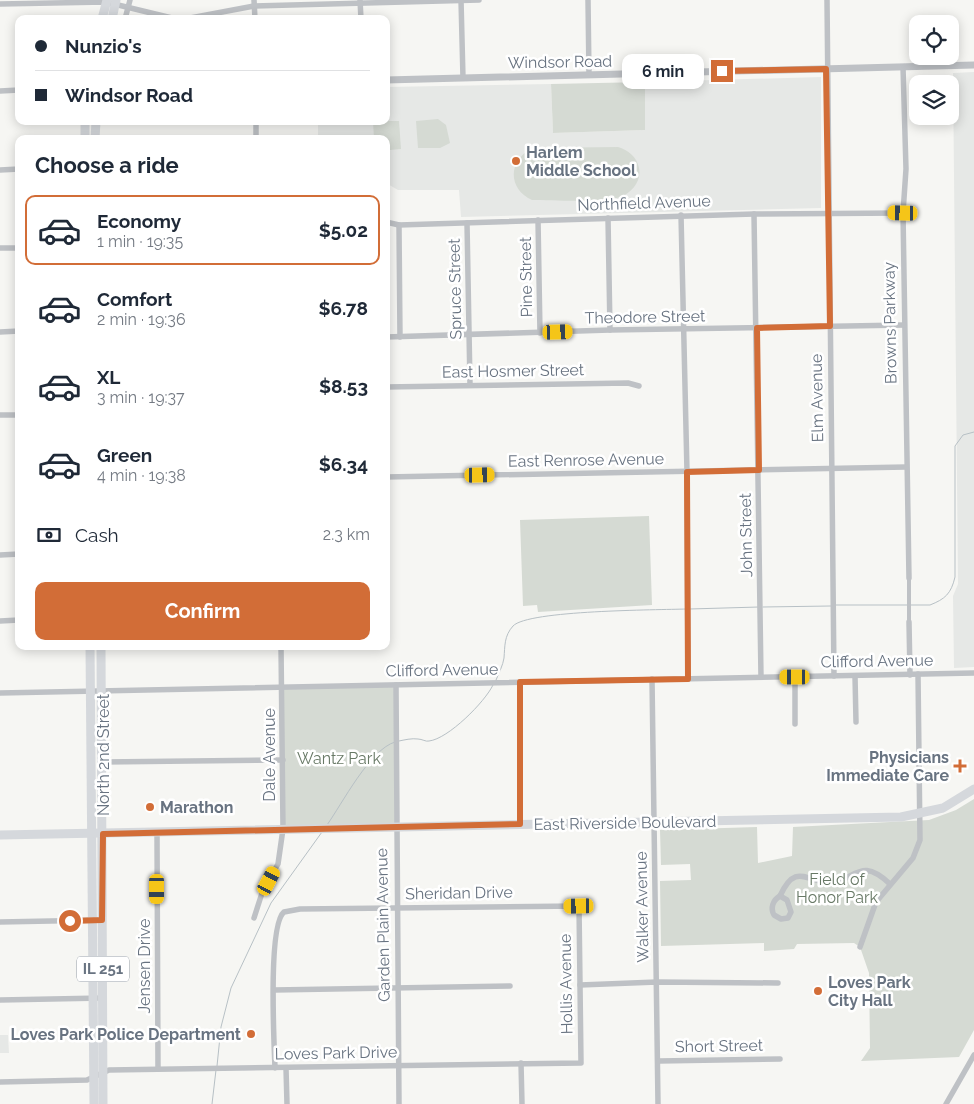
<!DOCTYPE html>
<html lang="en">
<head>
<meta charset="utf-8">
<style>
  body { margin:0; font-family:Raleway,sans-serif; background:#f2f2f3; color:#1f2937; height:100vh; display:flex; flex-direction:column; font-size:19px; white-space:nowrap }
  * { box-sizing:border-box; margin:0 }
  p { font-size:16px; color:#747a83 }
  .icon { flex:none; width:28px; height:28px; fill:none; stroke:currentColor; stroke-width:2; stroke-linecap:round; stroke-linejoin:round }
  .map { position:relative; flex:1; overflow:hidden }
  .details { position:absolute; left:15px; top:135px; width:375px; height:515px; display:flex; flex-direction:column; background:#fff; border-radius:10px; box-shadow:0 2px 12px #0003 }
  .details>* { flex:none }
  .banner { position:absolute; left:15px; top:15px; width:375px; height:110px; border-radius:10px; box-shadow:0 2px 12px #0003; display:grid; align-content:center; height:110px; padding:0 20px; background:#fff }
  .tools { position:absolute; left:909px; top:15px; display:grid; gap:10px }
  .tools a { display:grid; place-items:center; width:50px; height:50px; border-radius:10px; background:#fff; box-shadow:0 2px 12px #0003; font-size:25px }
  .end { position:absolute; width:22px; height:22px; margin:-11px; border:6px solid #d26d37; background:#fff; box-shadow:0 0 0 2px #fff }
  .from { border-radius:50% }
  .bubble { position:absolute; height:35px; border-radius:10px; background:#fff; box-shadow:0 2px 12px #0003; font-size:16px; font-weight:700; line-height:35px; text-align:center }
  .car { position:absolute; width:15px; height:30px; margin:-15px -8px; border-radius:6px; box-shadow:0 0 4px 1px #0007; background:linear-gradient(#f5c518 24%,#345 0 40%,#f5c518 0 76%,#345 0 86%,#f5c518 0) }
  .banner b { display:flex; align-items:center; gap:18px; height:48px; font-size:19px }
  .banner b+b { border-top:1px solid #e0e1e3 }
  .banner i { width:12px; height:12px; background:#1f2937 }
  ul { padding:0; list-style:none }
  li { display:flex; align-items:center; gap:15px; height:70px; margin:0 10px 8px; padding:0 10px; border:2px solid transparent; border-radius:10px }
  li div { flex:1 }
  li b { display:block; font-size:19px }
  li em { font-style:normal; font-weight:700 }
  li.active { border-color:#d26d37 }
  li>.icon { width:45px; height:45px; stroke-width:1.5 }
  h2 { padding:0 20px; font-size:22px; line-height:60px }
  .pay { display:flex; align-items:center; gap:12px; height:55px; padding:0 20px; font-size:19px }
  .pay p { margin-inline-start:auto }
  .cta { display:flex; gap:10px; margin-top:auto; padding:10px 20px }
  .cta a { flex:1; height:58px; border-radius:10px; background:#d26d37; color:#fff; font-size:20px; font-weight:700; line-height:58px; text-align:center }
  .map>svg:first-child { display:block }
  .built { fill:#e6e8e6 }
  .green { fill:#d5dad3 }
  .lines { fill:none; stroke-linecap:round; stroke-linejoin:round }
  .stream { stroke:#b7c0c5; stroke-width:1 }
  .pedestrian { stroke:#bec1c5; stroke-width:4 }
  .minor { stroke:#bec1c5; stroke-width:5.5 }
  .tertiary { stroke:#bec1c5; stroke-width:7 }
  .primary { stroke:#d5d8dc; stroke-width:9 }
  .route { stroke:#d26d37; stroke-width:6 }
  .poi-dot { fill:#d26d37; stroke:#fff; stroke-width:2 }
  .labels { text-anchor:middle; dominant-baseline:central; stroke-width:5; stroke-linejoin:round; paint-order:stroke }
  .shield { fill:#fff; stroke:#959da7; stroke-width:1 }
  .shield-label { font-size:15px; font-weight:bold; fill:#687381 }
  .street-label { font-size:16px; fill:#687381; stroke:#fff }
  .poi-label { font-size:16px; font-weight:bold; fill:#687381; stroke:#fff; text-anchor:start }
  .park-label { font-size:16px; fill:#687966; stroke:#fff }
</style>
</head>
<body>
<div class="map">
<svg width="974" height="1104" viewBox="0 0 974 1104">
  <rect width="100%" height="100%" fill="#f6f6f3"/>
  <g class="built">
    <path d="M974 72V667L954 668 953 596 958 584 953 73Z"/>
    <path d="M821 77V208L461 217 459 190H398L386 183V139L318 138V121H386V87L551 84 553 133 645 130V82Z"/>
    <path d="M0 1035H8L9 1053H0Z"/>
  </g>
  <g class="green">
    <path d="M645 82V130L553 133 551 84Z"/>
    <path d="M438 119 446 125 450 143 440 148H418L416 121Z"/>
    <path d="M373 121H399L401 149 390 150 389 142H386V139H374Z"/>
    <path d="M618 147C628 150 637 157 639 168 642 180 632 193 620 197 604 203 552 200 532 200 507 189 508 159 533 148Z"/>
    <path d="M649 516 652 605 538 612 537 605 523 606 520 520Z"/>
    <path d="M396 685V828L283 829V688Z"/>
    <path d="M974 799V1030L959 1057 861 1061 870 1048 869 973 860 947 854 943 797 944 794 949 764 951V943L661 946 660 881 691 880 690 864 661 865 660 830 757 827 758 863 792 856 793 827 929 820 956 810Z"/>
  </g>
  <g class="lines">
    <g class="stream">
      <path d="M835 605H930C945 599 951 594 955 577V446L963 435 974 432"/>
      <path d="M763 607 831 606"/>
      <path d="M690 609 759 607"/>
      <path d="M496 680C499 673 503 665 504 658 505 646 504 636 513 626 528 610 658 610 686 609"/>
      <path d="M399 741C404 740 412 738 418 739 422 739 426 742 429 741 448 739 485 702 493 685"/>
      <path d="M327 825C342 804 370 749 395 742"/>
      <path d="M217 1066 221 1027 231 988 271 903 322 832"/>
      <path d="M212 1104 216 1070"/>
    </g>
    <path class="pedestrian" d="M909 578V622"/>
    <g class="minor">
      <path d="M254 0 255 19"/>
      <path d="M360 0 361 19"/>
      <path d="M461 0 463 78"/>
      <path d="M588 0 589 75"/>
      <path d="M827 0 834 676"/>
      <path d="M0 4 106 2 176 19"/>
      <path d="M125 19 130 0"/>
      <path d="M185 19 254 6 479 0"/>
      <path d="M903 67 906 169 903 213 909 578"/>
      <path d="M0 91 19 90"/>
      <path d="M256 121V139"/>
      <path d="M0 170 19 169"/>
      <path d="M754 214 761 677"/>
      <path d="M681 215 687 472 688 679"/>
      <path d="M608 218 610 330"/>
      <path d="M538 220 540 333"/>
      <path d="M386 222 399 225 754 214 903 213"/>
      <path d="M467 223 470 385"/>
      <path d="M399 225 400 337"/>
      <path d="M0 248H19"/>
      <path d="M0 332 19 331"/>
      <path d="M386 337 610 330 904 325"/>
      <path d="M386 387 628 383 639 386"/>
      <path d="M0 415H19"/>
      <path d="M386 477 906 467"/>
      <path d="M0 555 19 554"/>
      <path d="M0 621 19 620"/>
      <path d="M909 622 910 675"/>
      <path d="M855 676 856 722"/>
      <path d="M795 677V724"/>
      <path d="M652 679 658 1104"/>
      <path d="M520 682V824"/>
      <path d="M396 685 399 1104"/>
      <path d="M0 693 974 673"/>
      <path d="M103 762 283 760"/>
      <path d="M157 833 158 1069"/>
      <path d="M780 896C796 861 807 883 832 883 857 878 861 857 890 884"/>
      <path d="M780 896 787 900 791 912 788 918 781 919 774 915C770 908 773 900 780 896Z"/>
      <path d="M254 918 263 890 278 864 283 829 281 646"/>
      <path d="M0 922 102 920"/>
      <path d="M860 947 876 902 913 858 920 840 918 674"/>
      <path d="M580 985 657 982 778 983"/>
      <path d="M274 990 510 986"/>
      <path d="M0 1000 103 998"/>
      <path d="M659 1061 780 1059"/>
      <path d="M521 1063 522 1104"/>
      <path d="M286 1068 287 1104"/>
      <path d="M0 1082 87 1080 109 1070 581 1063 579 906 300 909 284 912C268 925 274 1042 275 1068"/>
      <path d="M946 1104 974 1055"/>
    </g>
    <path class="tertiary" d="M386 80 974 65"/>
    <g class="primary">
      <path d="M102 19 107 0"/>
      <path d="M112 19 116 0"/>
      <path d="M85 121V139"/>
      <path d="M95 139 96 121"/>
      <path d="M90 646 94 1104"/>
      <path d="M101 646 103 1104"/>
      <path d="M0 835 901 817 943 808 974 789"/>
    </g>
  </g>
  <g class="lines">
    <path class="route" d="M70 921 102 920 103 834 520 824V682L688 679 687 472 759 470 757 328 830 326 826 69 722 71"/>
  </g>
  <g class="poi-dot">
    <circle cx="516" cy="161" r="5"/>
    <path d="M957.5 758.5h5v5h5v5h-5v5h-5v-5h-5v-5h5z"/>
    <circle cx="150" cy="807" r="5"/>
    <circle cx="818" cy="991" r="5"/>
    <circle cx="251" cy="1034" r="5"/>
  </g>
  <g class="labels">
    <rect class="shield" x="77" y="956.5" width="52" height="25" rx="4"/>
    <g class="shield-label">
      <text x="103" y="969">IL 251</text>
    </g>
    <g class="street-label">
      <text transform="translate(560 62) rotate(-1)">Windsor Road</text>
      <text transform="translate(644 203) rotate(-2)">Northfield Avenue</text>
      <text transform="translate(526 277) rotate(-91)">Pine Street</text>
      <text transform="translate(455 289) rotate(-91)">Spruce Street</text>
      <text transform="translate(645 317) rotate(-1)">Theodore Street</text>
      <text transform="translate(890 323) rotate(-91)">Browns Parkway</text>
      <text transform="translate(513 371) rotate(-1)">East Hosmer Street</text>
      <text transform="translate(817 398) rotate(-91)">Elm Avenue</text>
      <text transform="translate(586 460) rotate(-1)">East Renrose Avenue</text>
      <text transform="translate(746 535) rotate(-91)">John Street</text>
      <text transform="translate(877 661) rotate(-1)">Clifford Avenue</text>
      <text transform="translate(442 670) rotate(-1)">Clifford Avenue</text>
      <text transform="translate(103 755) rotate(-90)">North 2nd Street</text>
      <text transform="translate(269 755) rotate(-90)">Dale Avenue</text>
      <text transform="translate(625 823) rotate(-1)">East Riverside Boulevard</text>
      <text transform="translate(459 893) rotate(-1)">Sheridan Drive</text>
      <text transform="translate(642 907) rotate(-91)">Walker Avenue</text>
      <text transform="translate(383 925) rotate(-91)">Garden Plain Avenue</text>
      <text transform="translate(144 966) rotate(-90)">Jensen Drive</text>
      <text transform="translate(566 984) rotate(-91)">Hollis Avenue</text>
      <text transform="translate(719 1046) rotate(-1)">Short Street</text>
      <text transform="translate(336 1053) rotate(-1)">Loves Park Drive</text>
    </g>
    <g class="poi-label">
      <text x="526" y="152">Harlem<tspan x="526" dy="18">Middle School</tspan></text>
      <text x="949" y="757" text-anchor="end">Physicians<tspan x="949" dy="18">Immediate Care</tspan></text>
      <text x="160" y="807">Marathon</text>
      <text x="828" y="982">Loves Park<tspan x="828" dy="18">City Hall</tspan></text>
      <text x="241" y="1034" text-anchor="end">Loves Park Police Department</text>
    </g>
    <g class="park-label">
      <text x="339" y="758">Wantz Park</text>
      <text x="837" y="879">Field of<tspan x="837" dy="18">Honor Park</tspan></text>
    </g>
  </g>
</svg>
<div class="tools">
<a><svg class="icon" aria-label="locate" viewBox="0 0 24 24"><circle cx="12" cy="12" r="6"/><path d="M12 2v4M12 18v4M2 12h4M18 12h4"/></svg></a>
<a><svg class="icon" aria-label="layers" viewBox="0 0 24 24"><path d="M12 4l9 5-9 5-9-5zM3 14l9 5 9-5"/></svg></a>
</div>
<i class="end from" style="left:70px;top:921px"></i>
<i class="end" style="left:722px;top:71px"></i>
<div class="bubble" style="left:622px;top:54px;width:82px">6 min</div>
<i class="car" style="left:903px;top:213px;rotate:271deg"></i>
<i class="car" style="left:558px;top:332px;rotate:88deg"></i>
<i class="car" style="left:480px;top:475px;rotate:89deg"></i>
<i class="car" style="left:795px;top:677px;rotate:270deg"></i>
<i class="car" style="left:269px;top:881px;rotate:28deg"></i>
<i class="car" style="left:157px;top:889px;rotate:180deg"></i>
<i class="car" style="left:579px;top:906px;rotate:269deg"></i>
<div class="banner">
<b><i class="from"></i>Nunzio's</b>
<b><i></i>Windsor Road</b>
</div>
<section class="details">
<h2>Choose a ride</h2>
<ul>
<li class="active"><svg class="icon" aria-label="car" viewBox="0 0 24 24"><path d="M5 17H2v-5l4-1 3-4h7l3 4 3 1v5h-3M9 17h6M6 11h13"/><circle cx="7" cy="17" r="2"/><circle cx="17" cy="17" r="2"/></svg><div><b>Economy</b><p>1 min · 19:35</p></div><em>$5.02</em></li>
<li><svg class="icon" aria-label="car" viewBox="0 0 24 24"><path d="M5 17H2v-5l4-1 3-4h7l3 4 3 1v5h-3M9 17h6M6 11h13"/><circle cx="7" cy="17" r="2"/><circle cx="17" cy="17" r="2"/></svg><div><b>Comfort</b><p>2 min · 19:36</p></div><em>$6.78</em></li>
<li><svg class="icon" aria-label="car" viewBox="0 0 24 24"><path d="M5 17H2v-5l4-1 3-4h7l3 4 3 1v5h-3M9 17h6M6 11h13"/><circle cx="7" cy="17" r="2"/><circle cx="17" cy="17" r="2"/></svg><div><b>XL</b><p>3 min · 19:37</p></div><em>$8.53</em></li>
<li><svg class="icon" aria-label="car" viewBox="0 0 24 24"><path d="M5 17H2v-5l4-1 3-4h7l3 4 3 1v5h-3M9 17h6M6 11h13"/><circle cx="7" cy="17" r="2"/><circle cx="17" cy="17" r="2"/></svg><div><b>Green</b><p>4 min · 19:38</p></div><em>$6.34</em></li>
</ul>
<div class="pay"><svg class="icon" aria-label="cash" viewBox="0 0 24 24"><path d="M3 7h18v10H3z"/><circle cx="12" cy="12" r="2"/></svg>Cash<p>2.3 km</p></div>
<div class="cta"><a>Confirm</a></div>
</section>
</div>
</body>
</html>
